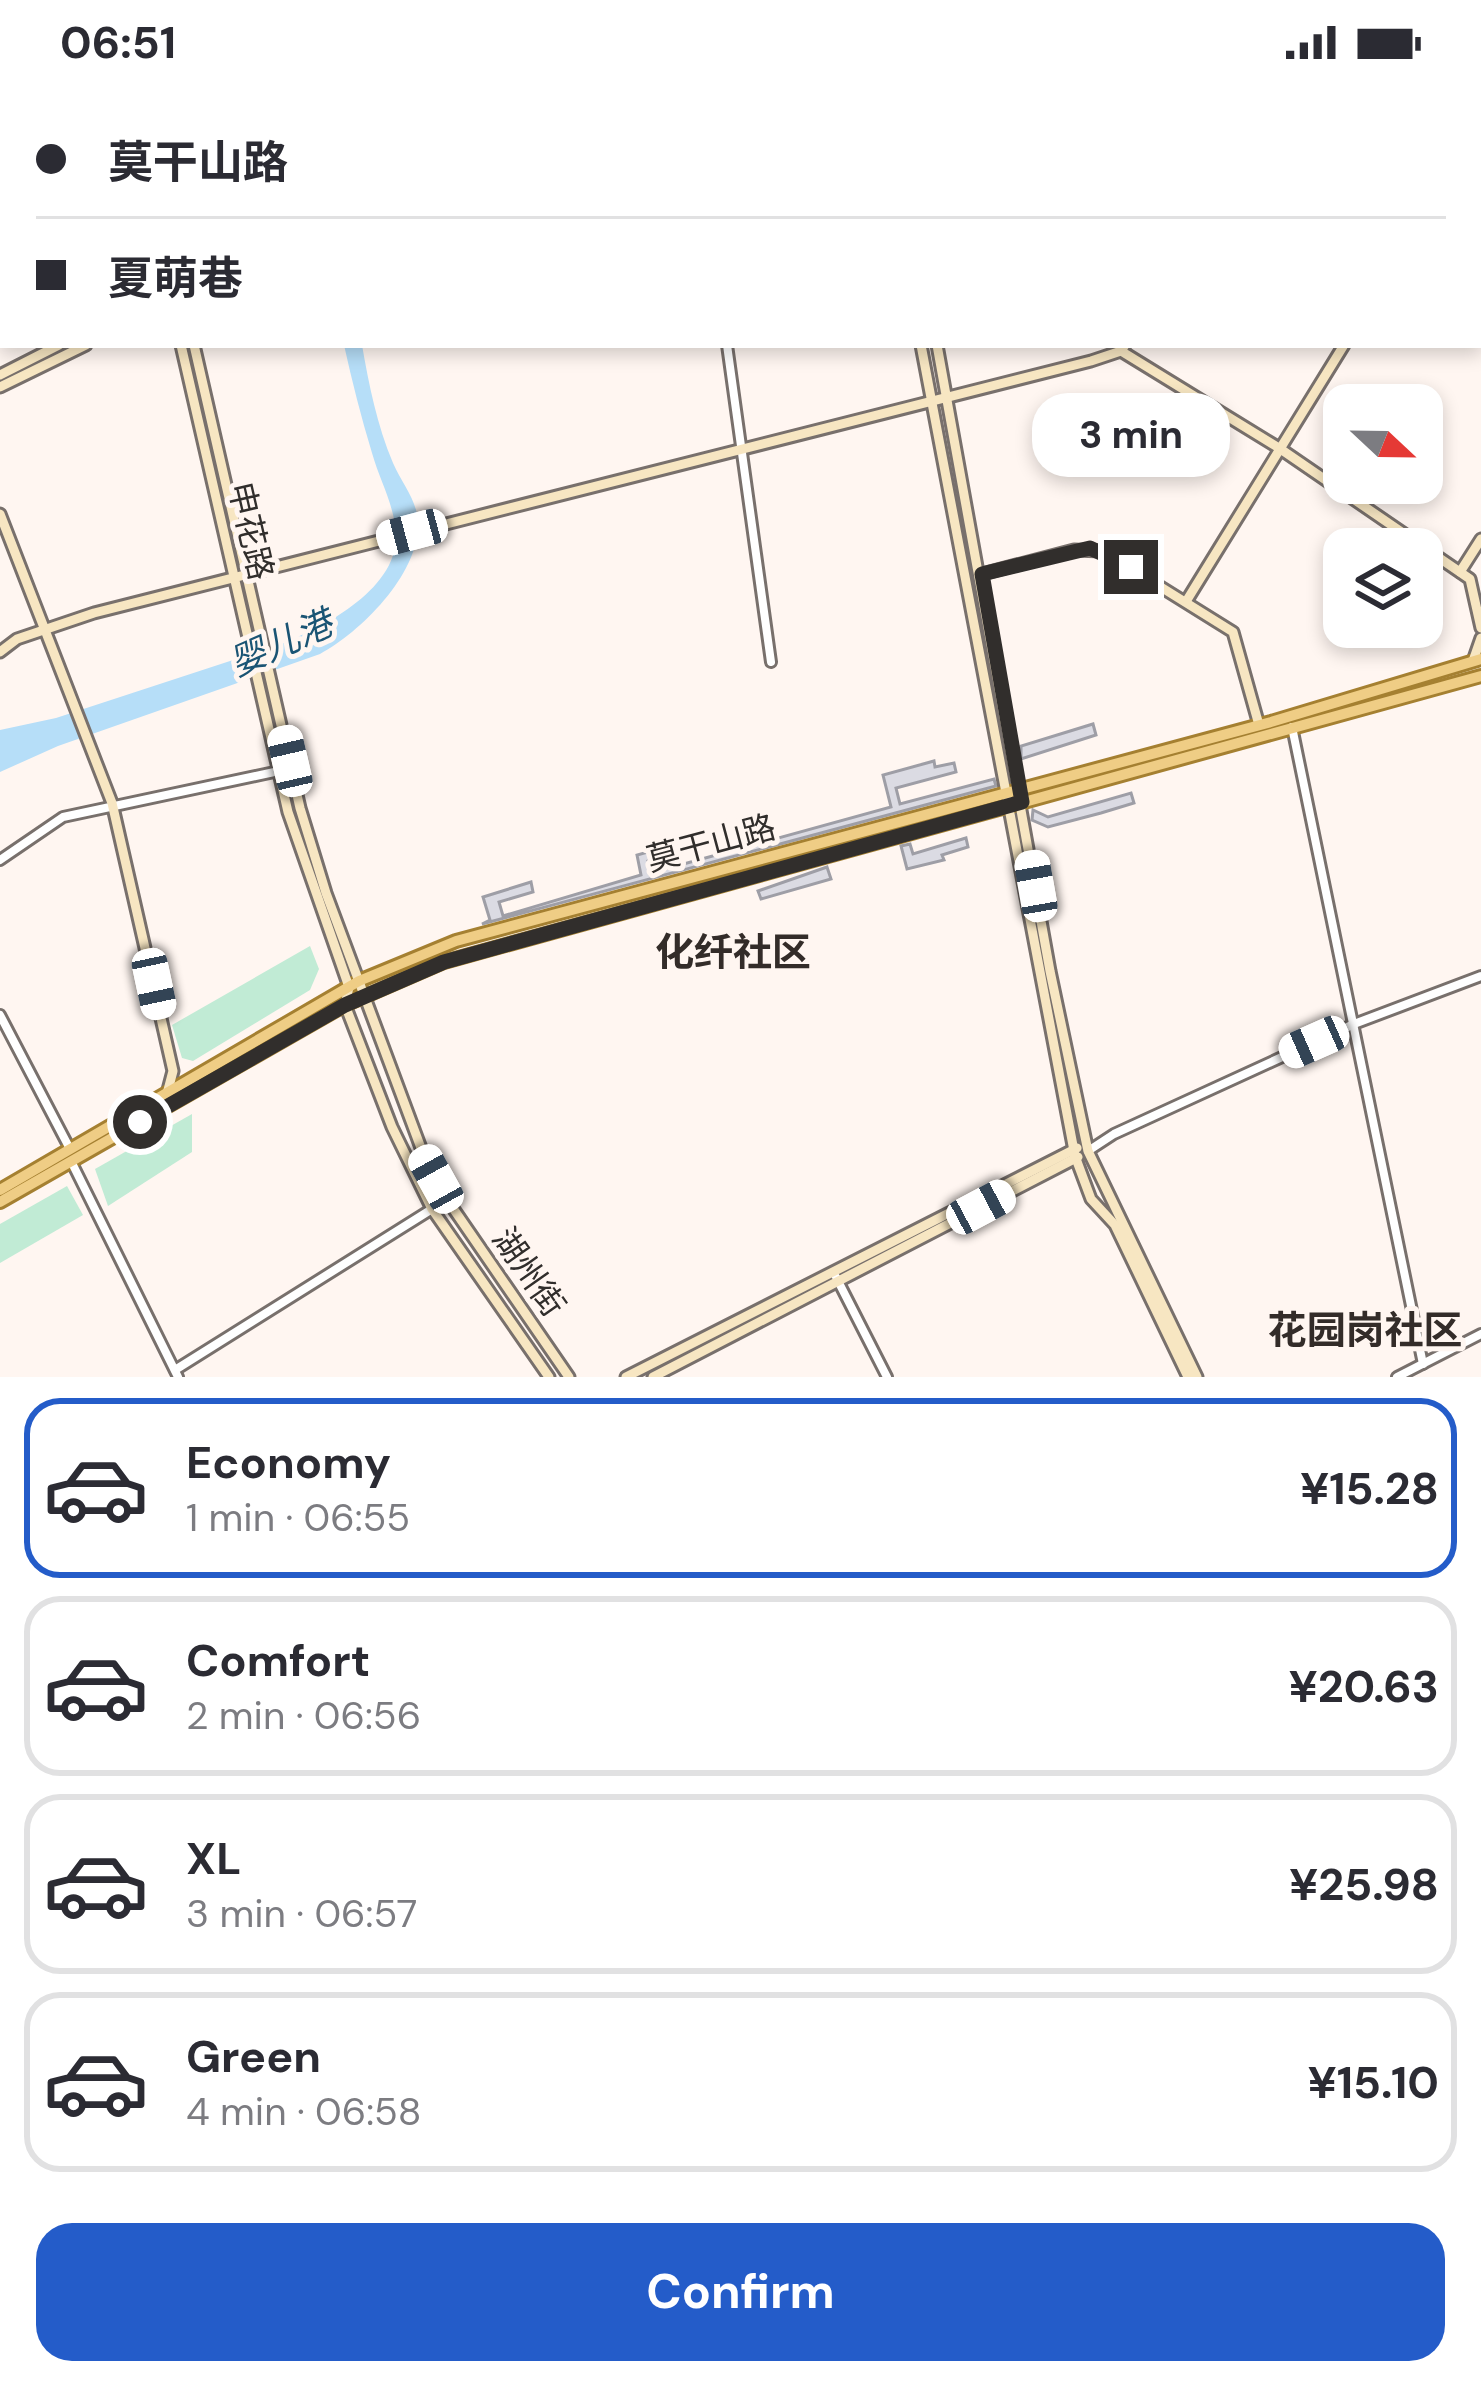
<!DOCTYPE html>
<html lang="en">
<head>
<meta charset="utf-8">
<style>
  body { margin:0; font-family:"DM Sans","Noto Sans SC",sans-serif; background:#f7f7f7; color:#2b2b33; height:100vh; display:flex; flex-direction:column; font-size:45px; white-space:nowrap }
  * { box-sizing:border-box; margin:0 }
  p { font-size:39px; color:#7c7c81 }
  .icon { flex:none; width:66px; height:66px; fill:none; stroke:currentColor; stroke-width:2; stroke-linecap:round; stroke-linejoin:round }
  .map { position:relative; height:1293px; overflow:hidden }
  .panel { display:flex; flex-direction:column; background:#fff; flex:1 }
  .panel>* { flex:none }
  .guide { position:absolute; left:0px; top:0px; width:1482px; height:264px; box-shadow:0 6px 18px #0003; display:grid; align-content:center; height:264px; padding:0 36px; background:#fff }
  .needle { width:78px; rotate:112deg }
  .fabs { position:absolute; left:1323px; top:300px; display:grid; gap:24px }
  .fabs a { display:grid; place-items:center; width:120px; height:120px; border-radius:24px; background:#fff; box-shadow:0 6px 18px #0003; font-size:60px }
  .end { position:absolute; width:54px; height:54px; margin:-27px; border:15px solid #312e2c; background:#fff; box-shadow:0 0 0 6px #fff }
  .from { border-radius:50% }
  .bubble { position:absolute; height:84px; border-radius:36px; background:#fff; box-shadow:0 6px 18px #0003; font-size:39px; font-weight:700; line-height:84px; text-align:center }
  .car { position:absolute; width:36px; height:72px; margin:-36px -18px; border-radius:15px; box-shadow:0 0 9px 3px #0007; background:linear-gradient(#fff 24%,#345 0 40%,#fff 0 76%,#345 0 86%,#fff 0) }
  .guide b { display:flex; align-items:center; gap:42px; height:114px; font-size:45px }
  .guide b+b { border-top:3px solid #e1e1e2 }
  .guide i { width:30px; height:30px; background:#2b2b33 }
  ul { padding:21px 0 0; list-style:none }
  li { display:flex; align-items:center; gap:36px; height:180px; margin:0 24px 18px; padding:0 12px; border:6px solid #e1e1e2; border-radius:36px }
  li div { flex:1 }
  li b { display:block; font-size:45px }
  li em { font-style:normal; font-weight:700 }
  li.current { border-color:#245cc9 }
  li>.icon { width:108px; height:108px; stroke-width:1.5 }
  .action { display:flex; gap:24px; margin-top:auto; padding:24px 36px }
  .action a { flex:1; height:138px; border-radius:36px; background:#245cc9; color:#fff; font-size:48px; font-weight:700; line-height:138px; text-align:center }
  .status { display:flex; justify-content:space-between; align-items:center; height:84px; padding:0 60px; background:#fff; direction:ltr }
  .status svg { height:33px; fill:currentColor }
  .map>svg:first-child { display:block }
  .green { fill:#c1ebd5 }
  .water { fill:#b6def8 }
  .building { fill:#dbdbe3; stroke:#9e9ea6; stroke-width:3 }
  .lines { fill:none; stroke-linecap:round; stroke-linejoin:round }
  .street-casing { stroke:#78706c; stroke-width:14 }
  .secondary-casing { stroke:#78706c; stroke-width:15 }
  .primary-casing { stroke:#a58031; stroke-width:16 }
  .street { stroke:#fff; stroke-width:8 }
  .secondary { stroke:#f7e6c2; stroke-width:9 }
  .primary { stroke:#efcd85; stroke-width:10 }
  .route { stroke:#312e2c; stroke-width:15 }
  .labels { text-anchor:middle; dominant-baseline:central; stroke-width:10; stroke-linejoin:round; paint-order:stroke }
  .street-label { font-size:33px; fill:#312e2c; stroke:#fff6f1 }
  .water-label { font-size:36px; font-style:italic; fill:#1a5474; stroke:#fff6f1 }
  .quarter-label { font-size:39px; font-weight:bold; fill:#332c29; stroke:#fff6f1 }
</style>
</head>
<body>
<div class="status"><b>06:51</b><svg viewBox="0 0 49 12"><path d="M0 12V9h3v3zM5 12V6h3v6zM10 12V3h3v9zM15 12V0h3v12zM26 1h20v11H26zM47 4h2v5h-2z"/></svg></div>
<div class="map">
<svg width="1481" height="1293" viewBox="0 0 1481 1293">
  <rect width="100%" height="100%" fill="#fff6f1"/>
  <g class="green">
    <path d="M202 0H819L201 3Z"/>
    <path d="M310 862 319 885 310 906 193 977 182 974 172 941Z"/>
    <path d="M192 1030V1068L108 1122 95 1085Z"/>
    <path d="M67 1102 83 1131 0 1179V1140Z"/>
  </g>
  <path class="water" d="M344 261H362C369 301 377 341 393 379 402 400 418 417 418 440 419 490 361 548 320 570L58 662 0 688V646L56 634 276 562C320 545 400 506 396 448 393 418 380 397 372 369 361 333 352 297 344 261Z"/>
  <g class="building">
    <path d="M1093 640 1096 651 1021 675V662Z"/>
    <path d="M934 677 935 683 954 679 956 688 896 704 900 720 994 695 996 702 482 840 490 836 483 813 531 798 533 808 499 818 503 832 641 791 637 771 680 759 682 767 648 777 651 789 891 723 883 691Z"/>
    <path d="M1131 709 1134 719 1101 729 1048 743 1032 736 1033 726 1048 733Z"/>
    <path d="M966 754 968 763 942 771 944 776 907 785 901 762 910 760 913 770Z"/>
    <path d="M827 783 831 795 761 815 758 807Z"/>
  </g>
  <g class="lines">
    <defs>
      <g id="street">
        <path d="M0 62 3 61"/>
        <path d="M727 261 771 578"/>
        <path d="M1292 643 1423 1280"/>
        <path d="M0 776 63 733 279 687"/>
        <path d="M0 931 70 1065"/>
        <path d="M1088 1067 1114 1050 1354 940 1481 892"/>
        <path d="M71 1077 178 1293"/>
        <path d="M836 1193 887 1293"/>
        <path d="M175 1286 432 1125"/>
        <path d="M1397 1293 1481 1250"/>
      </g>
      <g id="secondary">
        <path d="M169 3V0"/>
        <path d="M182 3V0"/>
        <path d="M873 3 878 0"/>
        <path d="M887 3V0"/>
        <path d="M898 3 902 0"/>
        <path d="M1256 3 1257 0"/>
        <path d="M1479 43 1481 39"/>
        <path d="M1479 152 1481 153"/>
        <path d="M181 261 288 728 349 903 345 921 392 1043 432 1125 549 1293"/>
        <path d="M194 261 300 724 326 809 424 1072 448 1117 569 1293"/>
        <path d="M921 261 1075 1072 1091 1115 1115 1141 1188 1293"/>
        <path d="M937 261 1050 887 1088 1067 1197 1293"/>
        <path d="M1121 267 1279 364 1470 495 1481 544"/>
        <path d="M0 291 59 261"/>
        <path d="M0 303 86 261"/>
        <path d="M0 430 112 719 173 987 168 1006"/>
        <path d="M1460 488 1481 455"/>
        <path d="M982 490 1074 466 1103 467 1233 548 1259 641"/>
        <path d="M1187 516 1344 261"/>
        <path d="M0 568 17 555 94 529 1091 277 1121 267 1125 261"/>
        <path d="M1473 577 1481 554"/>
        <path d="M626 1293 1077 1064"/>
        <path d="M653 1293 1078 1073"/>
      </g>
      <g id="primary">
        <path d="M0 1106 359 897 456 857 1271 638 1481 575"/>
        <path d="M0 1118 345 921 444 878 1481 592"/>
      </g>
    </defs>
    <use href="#street" class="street-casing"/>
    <use href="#secondary" class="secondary-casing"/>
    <use href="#primary" class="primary-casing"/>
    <use href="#street" class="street"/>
    <use href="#secondary" class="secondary"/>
    <use href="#primary" class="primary"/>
  </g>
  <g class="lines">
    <path class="route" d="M140 1038 345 921 444 878 1022 718 982 490 1090 464 1131 483"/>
  </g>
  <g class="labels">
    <g class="street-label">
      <text transform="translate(251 447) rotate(77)">申花路</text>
      <text transform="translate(711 759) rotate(-15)">莫干山路</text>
      <text transform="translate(529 1188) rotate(55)">湖州街</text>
    </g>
    <g class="water-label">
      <text transform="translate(281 559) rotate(-24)">婴儿港</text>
    </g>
    <g class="quarter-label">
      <text x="733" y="868">化纤社区</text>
      <text x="1365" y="1246">花园岗社区</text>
    </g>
  </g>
</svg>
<div class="fabs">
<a><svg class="needle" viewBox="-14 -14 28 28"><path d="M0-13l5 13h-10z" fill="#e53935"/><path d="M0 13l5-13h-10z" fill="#7c7c81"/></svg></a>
<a><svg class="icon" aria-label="layers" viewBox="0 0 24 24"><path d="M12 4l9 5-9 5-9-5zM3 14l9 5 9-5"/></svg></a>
</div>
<i class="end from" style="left:140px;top:1038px"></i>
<i class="end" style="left:1131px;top:483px"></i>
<div class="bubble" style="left:1032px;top:309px;width:198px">3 min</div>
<i class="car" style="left:412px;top:448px;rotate:255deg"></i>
<i class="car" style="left:290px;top:677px;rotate:347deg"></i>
<i class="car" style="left:1036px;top:802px;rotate:350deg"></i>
<i class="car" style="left:154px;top:900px;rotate:168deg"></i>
<i class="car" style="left:1314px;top:958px;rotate:246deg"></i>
<i class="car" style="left:436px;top:1095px;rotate:331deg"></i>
<i class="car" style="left:981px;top:1123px;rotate:62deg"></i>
<div class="guide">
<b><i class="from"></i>莫干山路</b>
<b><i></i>夏萌巷</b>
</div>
</div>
<section class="panel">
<ul>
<li class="current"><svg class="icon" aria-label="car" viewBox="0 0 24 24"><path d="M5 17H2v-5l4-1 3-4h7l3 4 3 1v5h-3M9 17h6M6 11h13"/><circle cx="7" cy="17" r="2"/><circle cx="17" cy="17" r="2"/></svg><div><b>Economy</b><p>1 min · 06:55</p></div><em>¥15.28</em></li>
<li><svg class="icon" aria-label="car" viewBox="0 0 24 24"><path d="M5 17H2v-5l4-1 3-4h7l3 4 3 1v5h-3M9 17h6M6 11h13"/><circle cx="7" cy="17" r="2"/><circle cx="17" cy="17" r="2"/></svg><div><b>Comfort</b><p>2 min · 06:56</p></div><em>¥20.63</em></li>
<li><svg class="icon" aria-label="car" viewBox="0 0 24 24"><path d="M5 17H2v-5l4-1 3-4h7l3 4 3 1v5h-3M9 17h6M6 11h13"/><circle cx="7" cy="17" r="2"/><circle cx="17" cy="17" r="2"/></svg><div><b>XL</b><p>3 min · 06:57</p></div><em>¥25.98</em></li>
<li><svg class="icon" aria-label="car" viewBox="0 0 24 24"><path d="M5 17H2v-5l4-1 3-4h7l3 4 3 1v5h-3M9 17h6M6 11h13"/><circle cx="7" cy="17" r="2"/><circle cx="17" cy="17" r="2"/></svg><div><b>Green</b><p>4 min · 06:58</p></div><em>¥15.10</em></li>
</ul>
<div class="action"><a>Confirm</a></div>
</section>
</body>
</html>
